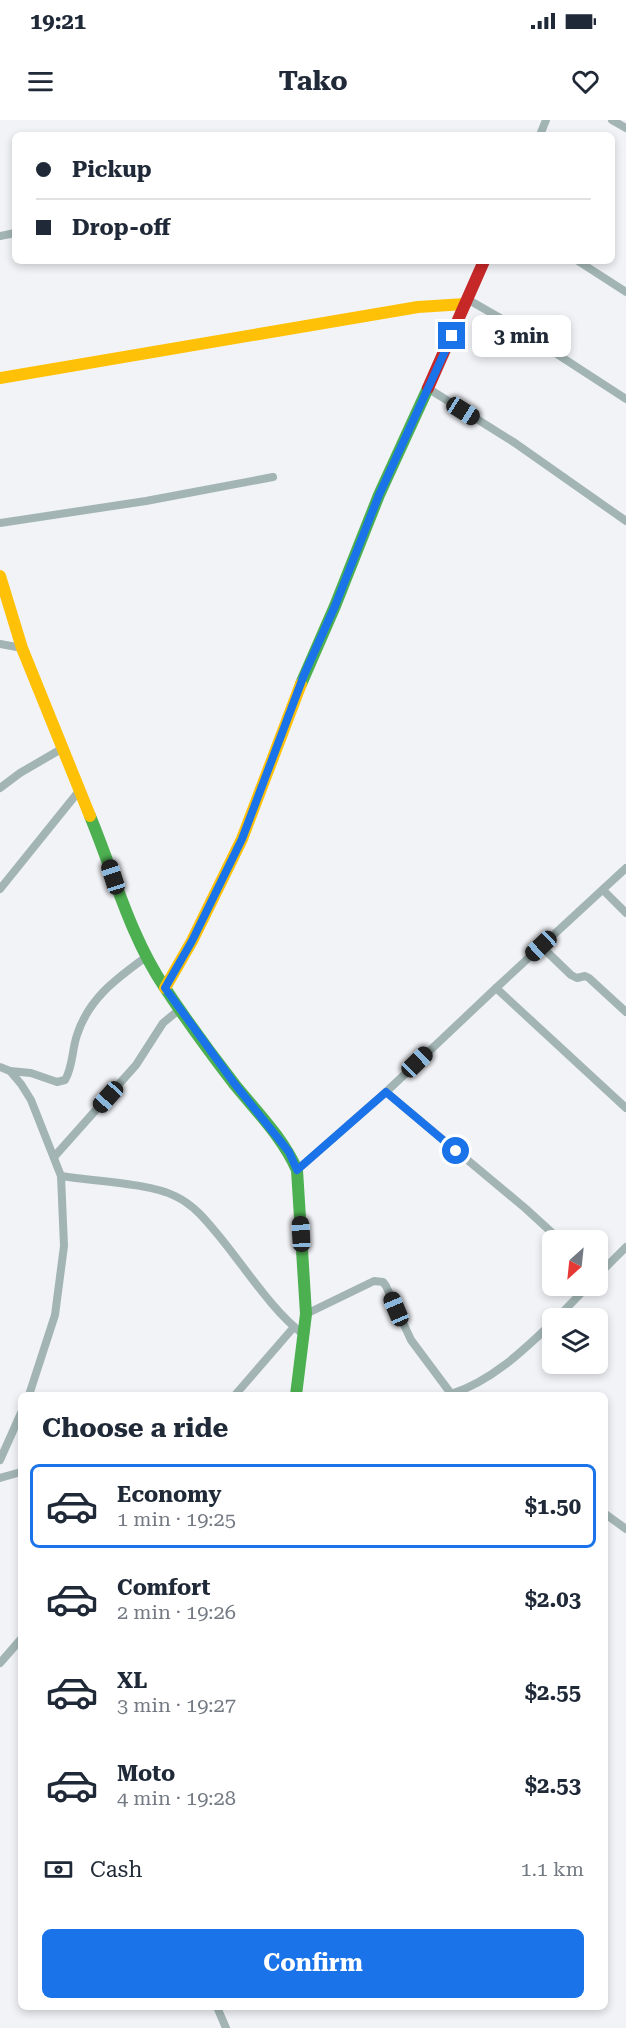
<!DOCTYPE html>
<html lang="en">
<head>
<meta charset="utf-8">
<style>
  body { margin:0; font-family:"Roboto Serif",serif; background:#f6f6f7; color:#1f2937; height:100vh; display:flex; flex-direction:column; font-size:22px; white-space:nowrap }
  * { box-sizing:border-box; margin:0 }
  p { font-size:20px; color:#747a83 }
  .icon { flex:none; width:33px; height:33px; fill:none; stroke:currentColor; stroke-width:2; stroke-linecap:round; stroke-linejoin:round }
  .map { position:relative; flex:1; overflow:hidden }
  .sheet { position:absolute; left:18px; top:1272px; width:590px; height:618px; display:flex; flex-direction:column; background:#fff; border-radius:9px; box-shadow:0 3px 9px #0003 }
  .sheet>* { flex:none }
  .hud { position:absolute; left:12px; top:12px; width:603px; height:132px; border-radius:9px; box-shadow:0 3px 9px #0003; display:grid; align-content:center; height:132px; padding:0 24px; background:#fff }
  .needle { width:39px; rotate:207deg }
  .controls { position:absolute; left:542px; top:1110px; display:grid; gap:12px }
  .controls a { display:grid; place-items:center; width:66px; height:66px; border-radius:9px; background:#fff; box-shadow:0 3px 9px #0003; font-size:30px }
  .end { position:absolute; width:27px; height:27px; margin:-14px; border:8px solid #1a73e8; background:#fff; box-shadow:0 0 0 3px #fff }
  .from { border-radius:50% }
  .bubble { position:absolute; height:42px; border-radius:9px; background:#fff; box-shadow:0 3px 9px #0003; font-size:20px; font-weight:700; line-height:42px; text-align:center }
  .car { position:absolute; width:18px; height:36px; margin:-18px -9px; border-radius:8px; box-shadow:0 0 4px 2px #0007; background:linear-gradient(#222 24%,#8ab4d8 0 40%,#222 0 76%,#8ab4d8 0 86%,#222 0) }
  .hud b { display:flex; align-items:center; gap:21px; height:57px; font-size:22px }
  .hud b+b { border-top:2px solid #e0e1e3 }
  .hud i { width:15px; height:15px; background:#1f2937 }
  ul { padding:0; list-style:none }
  li { display:flex; align-items:center; gap:18px; height:84px; margin:0 12px 9px; padding:0 12px; border:3px solid transparent; border-radius:9px }
  li div { flex:1 }
  li b { display:block; font-size:22px }
  li em { font-style:normal; font-weight:700 }
  li.selected { border-color:#1a73e8 }
  li>.icon { width:54px; height:54px; stroke-width:1.5 }
  h2 { padding:0 24px; font-size:27px; line-height:72px }
  .pay { display:flex; align-items:center; gap:15px; height:66px; padding:0 24px; font-size:22px }
  .pay p { margin-inline-start:auto }
  .primary-button { display:flex; gap:12px; margin-top:auto; padding:12px 24px }
  .primary-button a { flex:1; height:69px; border-radius:9px; background:#1a73e8; color:#fff; font-size:24px; font-weight:700; line-height:69px; text-align:center }
  .status { display:flex; justify-content:space-between; align-items:center; height:42px; padding:0 30px; background:#fff; direction:ltr }
  .status svg { height:16px; fill:currentColor }
  header { display:flex; justify-content:space-between; align-items:center; height:78px; padding:0 24px; background:#fff; font-size:27px; font-weight:700 }
  .map>svg:first-child { display:block }
  .lines { fill:none; stroke-linecap:round; stroke-linejoin:round }
  .street { stroke:#a2b5b4; stroke-width:8 }
  .fast { stroke:#4caf50; stroke-width:12 }
  .slow { stroke:#ffc107; stroke-width:12 }
  .jam { stroke:#c62828; stroke-width:12 }
  .route { stroke:#1a73e8; stroke-width:8 }
</style>
</head>
<body>
<div class="status"><b>19:21</b><svg viewBox="0 0 49 12"><path d="M0 12V9h3v3zM5 12V6h3v6zM10 12V3h3v9zM15 12V0h3v12zM26 1h20v11H26zM47 4h2v5h-2z"/></svg></div>
<header><svg class="icon" aria-label="menu" viewBox="0 0 24 24"><path d="M4 6h16M4 12h16M4 18h16"/></svg>Tako<svg class="icon" aria-label="heart" viewBox="0 0 24 24"><path d="M12 20l-8-8c-3-5 5-10 8-4 3-6 11-1 8 4z"/></svg></header>
<div class="map">
<svg width="626" height="1908" viewBox="0 0 626 1908">
  <rect width="100%" height="100%" fill="#f2f3f7"/>
  <g class="lines">
    <g class="street">
      <path d="M612 0 626 8"/>
      <path d="M540 15 546 0"/>
      <path d="M0 116 15 113"/>
      <path d="M578 141 626 172"/>
      <path d="M467 179 509 203 626 279"/>
      <path d="M429 269 515 323 626 401"/>
      <path d="M0 403 146 381 273 357"/>
      <path d="M0 524 22 528"/>
      <path d="M0 668 20 653 63 628"/>
      <path d="M0 769 79 671"/>
      <path d="M603 770 626 793"/>
      <path d="M541 826 571 855 577 858 585 856 589 858 626 892"/>
      <path d="M496 868 626 988"/>
      <path d="M0 947 10 951 21 964 31 980 61 1056 64 1126 55 1195 29 1275"/>
      <path d="M10 951 31 953 57 962 65 960C73 947 72 929 77 915 89 878 116 859 146 837"/>
      <path d="M386 972 525 1088 560 1120"/>
      <path d="M54 1037 136 945 163 903 180 889"/>
      <path d="M297 1050 386 972 496 868 626 748"/>
      <path d="M61 1056C92 1061 149 1063 175 1076 194 1085 206 1100 219 1116 244 1146 273 1192 303 1214"/>
      <path d="M597 1156 626 1127"/>
      <path d="M306 1194 374 1161 383 1162 386 1166 411 1220 452 1275"/>
      <path d="M557 1198 588 1166"/>
      <path d="M451 1274C490 1262 523 1231 552 1203"/>
      <path d="M235 1275 294 1207"/>
      <path d="M0 1340 21 1293"/>
      <path d="M0 1358 21 1352"/>
      <path d="M604 1393 626 1409"/>
      <path d="M0 1543 21 1519"/>
      <path d="M217 1887 226 1908"/>
    </g>
    <g class="fast">
      <path d="M301 564 335 486 379 375 428 268"/>
      <path d="M90 696C114 754 130 816 165 868 187 901 211 934 235 965 257 992 283 1018 297 1050L306 1194 296 1275"/>
    </g>
    <g class="slow">
      <path d="M0 258 418 187 465 184"/>
      <path d="M0 456 22 528 90 696"/>
      <path d="M165 868 192 821 242 719 301 564"/>
    </g>
    <path class="jam" d="M428 268 484 141"/>
  </g>
  <g class="lines">
    <path class="route" d="M452 216 379 375 335 486 304 555 242 719 192 821 165 868 234 963 289 1032 297 1050 386 972 456 1031"/>
  </g>
</svg>
<div class="controls">
<a><svg class="needle" viewBox="-14 -14 28 28"><path d="M0-13l5 13h-10z" fill="#e53935"/><path d="M0 13l5-13h-10z" fill="#747a83"/></svg></a>
<a><svg class="icon" aria-label="layers" viewBox="0 0 24 24"><path d="M12 4l9 5-9 5-9-5zM3 14l9 5 9-5"/></svg></a>
</div>
<i class="end from" style="left:456px;top:1031px"></i>
<i class="end" style="left:452px;top:216px"></i>
<div class="bubble" style="left:472px;top:195px;width:99px">3 min</div>
<i class="car" style="left:463px;top:291px;rotate:122deg"></i>
<i class="car" style="left:113px;top:757px;rotate:342deg"></i>
<i class="car" style="left:541px;top:826px;rotate:227deg"></i>
<i class="car" style="left:417px;top:942px;rotate:46deg"></i>
<i class="car" style="left:108px;top:977px;rotate:222deg"></i>
<i class="car" style="left:301px;top:1114px;rotate:357deg"></i>
<i class="car" style="left:396px;top:1189px;rotate:337deg"></i>
<div class="hud">
<b><i class="from"></i>Pickup</b>
<b><i></i>Drop-off</b>
</div>
<section class="sheet">
<h2>Choose a ride</h2>
<ul>
<li class="selected"><svg class="icon" aria-label="car" viewBox="0 0 24 24"><path d="M5 17H2v-5l4-1 3-4h7l3 4 3 1v5h-3M9 17h6M6 11h13"/><circle cx="7" cy="17" r="2"/><circle cx="17" cy="17" r="2"/></svg><div><b>Economy</b><p>1 min · 19:25</p></div><em>$1.50</em></li>
<li><svg class="icon" aria-label="car" viewBox="0 0 24 24"><path d="M5 17H2v-5l4-1 3-4h7l3 4 3 1v5h-3M9 17h6M6 11h13"/><circle cx="7" cy="17" r="2"/><circle cx="17" cy="17" r="2"/></svg><div><b>Comfort</b><p>2 min · 19:26</p></div><em>$2.03</em></li>
<li><svg class="icon" aria-label="car" viewBox="0 0 24 24"><path d="M5 17H2v-5l4-1 3-4h7l3 4 3 1v5h-3M9 17h6M6 11h13"/><circle cx="7" cy="17" r="2"/><circle cx="17" cy="17" r="2"/></svg><div><b>XL</b><p>3 min · 19:27</p></div><em>$2.55</em></li>
<li><svg class="icon" aria-label="car" viewBox="0 0 24 24"><path d="M5 17H2v-5l4-1 3-4h7l3 4 3 1v5h-3M9 17h6M6 11h13"/><circle cx="7" cy="17" r="2"/><circle cx="17" cy="17" r="2"/></svg><div><b>Moto</b><p>4 min · 19:28</p></div><em>$2.53</em></li>
</ul>
<div class="pay"><svg class="icon" aria-label="cash" viewBox="0 0 24 24"><path d="M3 7h18v10H3z"/><circle cx="12" cy="12" r="2"/></svg>Cash<p>1.1 km</p></div>
<div class="primary-button"><a>Confirm</a></div>
</section>
</div>
</body>
</html>
